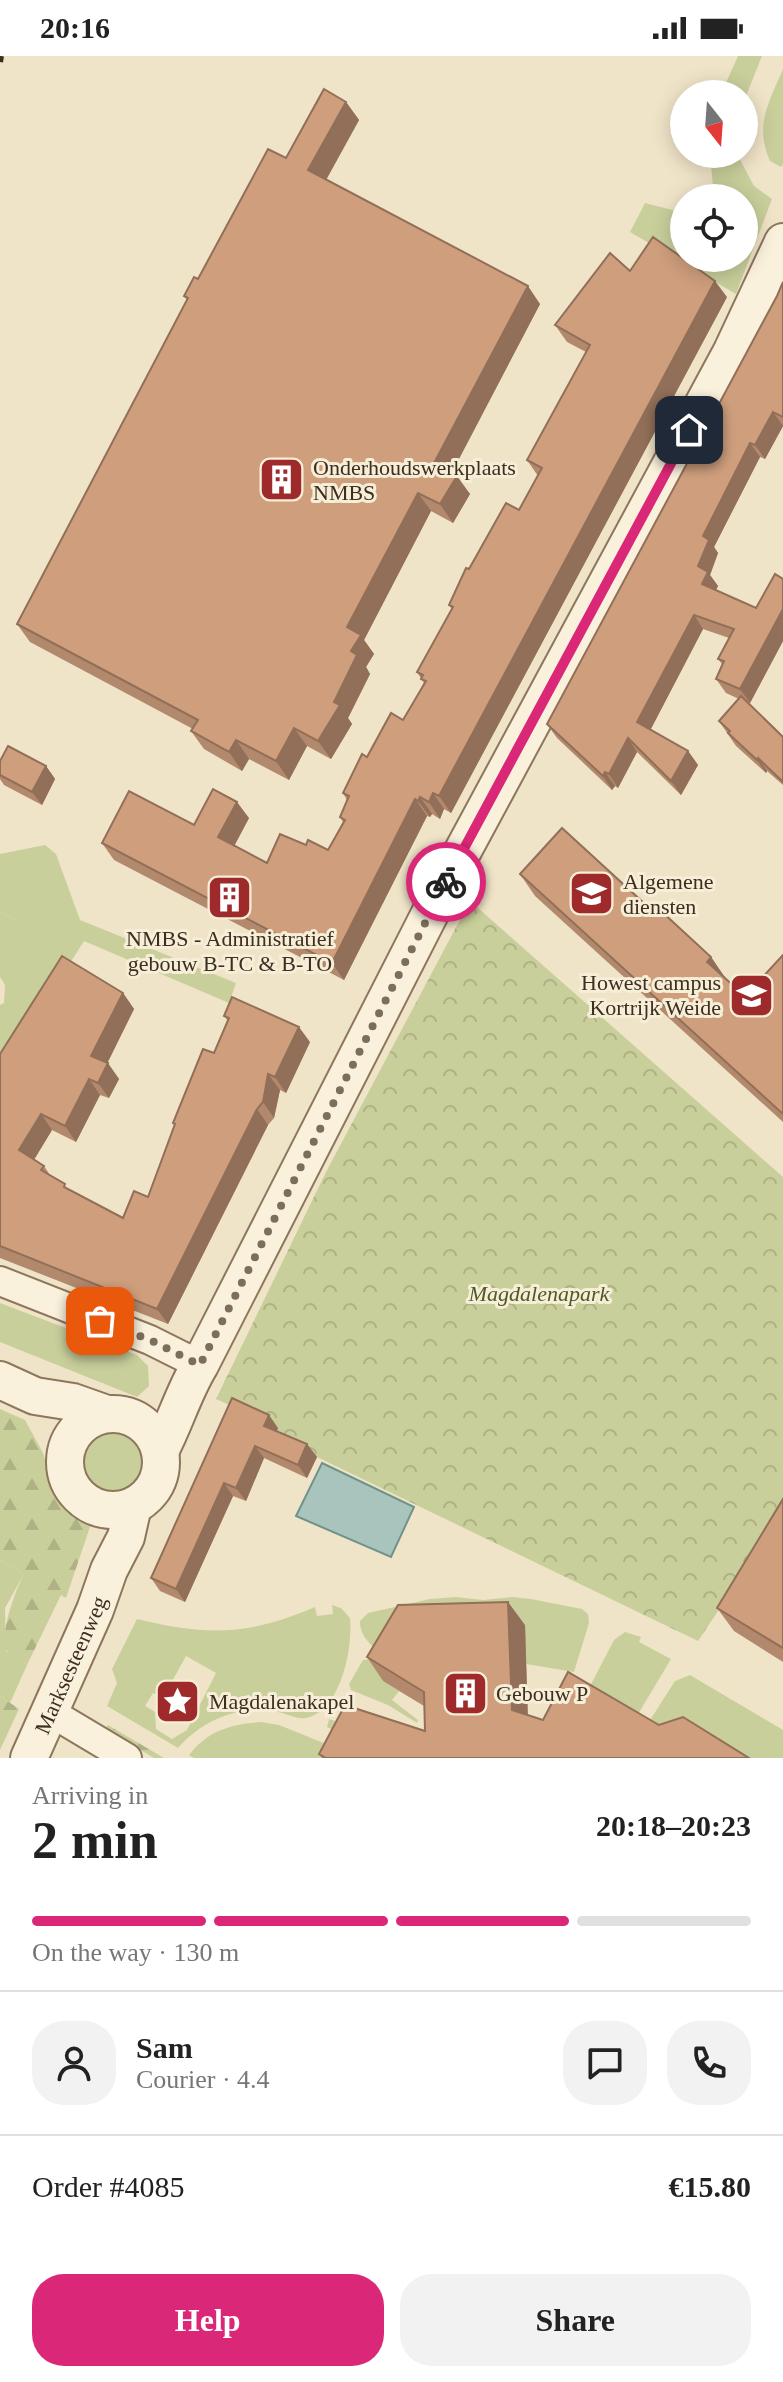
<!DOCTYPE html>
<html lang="en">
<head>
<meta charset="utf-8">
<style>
	:root { --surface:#fff; --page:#f2f2f2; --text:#222; --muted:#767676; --line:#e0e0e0; --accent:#db2777 }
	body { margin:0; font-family:Georgia,serif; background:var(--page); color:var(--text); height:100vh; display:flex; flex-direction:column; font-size:30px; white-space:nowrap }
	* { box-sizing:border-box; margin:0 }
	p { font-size:26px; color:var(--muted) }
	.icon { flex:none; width:44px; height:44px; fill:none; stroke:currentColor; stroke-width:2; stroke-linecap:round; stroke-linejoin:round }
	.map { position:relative; height:1702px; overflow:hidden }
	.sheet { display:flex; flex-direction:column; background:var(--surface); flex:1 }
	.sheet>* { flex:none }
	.needle { width:52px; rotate:163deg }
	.fabs { position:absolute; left:670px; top:24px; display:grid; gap:16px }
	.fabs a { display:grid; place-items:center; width:88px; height:88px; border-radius:50%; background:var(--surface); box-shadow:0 4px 20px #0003; font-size:40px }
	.pin { position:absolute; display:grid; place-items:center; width:68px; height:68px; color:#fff; margin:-34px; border-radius:16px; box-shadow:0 4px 12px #0006 }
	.courier { position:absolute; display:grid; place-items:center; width:80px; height:80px; margin:-40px; border:6px solid #db2777; border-radius:50%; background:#fff; color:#222; box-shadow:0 2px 10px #0007 }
	.summary em { font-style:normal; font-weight:800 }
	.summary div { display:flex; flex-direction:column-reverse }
	.summary { display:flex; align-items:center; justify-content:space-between; height:136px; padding:0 32px }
	h1 { font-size:52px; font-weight:800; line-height:60px }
	.bar { display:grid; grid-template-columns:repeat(4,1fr); gap:12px 8px; align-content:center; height:96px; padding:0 32px }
	.bar i { height:10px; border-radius:6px; background:var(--line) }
	.bar .current { background:var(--accent) }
	.bar p { grid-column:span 4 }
	.line { display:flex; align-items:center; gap:20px; padding:0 32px; border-top:2px solid var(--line) }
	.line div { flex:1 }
	.round { display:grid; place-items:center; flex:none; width:84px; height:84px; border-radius:32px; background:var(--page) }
	.button { display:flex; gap:16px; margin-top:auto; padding:16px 32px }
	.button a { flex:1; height:92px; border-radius:32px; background:var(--accent); color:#fff; font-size:32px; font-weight:800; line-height:92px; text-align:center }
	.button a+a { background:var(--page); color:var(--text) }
	.status { display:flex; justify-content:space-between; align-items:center; height:56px; padding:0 40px; background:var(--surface); direction:ltr }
	.status svg { height:22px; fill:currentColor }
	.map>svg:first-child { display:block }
	.grass { fill:#c9cf9b; fill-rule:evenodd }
	.forest { fill:url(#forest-firs) }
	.park { fill:url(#park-crowns) }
	.water { fill:#a9c4bc; stroke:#6f938a; stroke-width:2 }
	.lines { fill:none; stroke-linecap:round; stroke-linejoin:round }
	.minor-casing { stroke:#8d765c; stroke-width:32 }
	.tertiary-casing { stroke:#8d765c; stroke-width:40 }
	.minor { stroke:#faf1dc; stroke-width:28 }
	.tertiary { stroke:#faf1dc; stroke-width:36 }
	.rail { stroke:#3d2e20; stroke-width:6; stroke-dasharray:14 14; stroke-linecap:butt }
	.wall { fill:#b2896c }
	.shaded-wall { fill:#916f58 }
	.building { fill:#cf9f7d; stroke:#916f58; stroke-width:2 }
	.done { stroke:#7c6e5b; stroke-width:8; stroke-dasharray:0 14.4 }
	.route { stroke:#db2777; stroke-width:10 }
	.labels { text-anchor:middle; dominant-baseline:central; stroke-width:6; stroke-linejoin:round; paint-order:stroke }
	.poi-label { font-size:22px; fill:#3d2e20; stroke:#f7eed8; text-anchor:start }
	.park-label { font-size:22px; font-style:italic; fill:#4d5a26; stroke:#f7eed8 }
	.street-label { font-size:22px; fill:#3d2e20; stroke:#f7eed8 }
</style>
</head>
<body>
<div class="status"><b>20:16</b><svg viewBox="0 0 49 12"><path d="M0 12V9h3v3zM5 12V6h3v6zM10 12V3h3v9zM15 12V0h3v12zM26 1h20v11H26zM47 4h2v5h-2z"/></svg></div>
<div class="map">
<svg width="783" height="1702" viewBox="0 0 783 1702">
	<defs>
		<pattern id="forest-firs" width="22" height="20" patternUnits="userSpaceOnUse" patternTransform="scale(2)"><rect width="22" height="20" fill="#c9cf9b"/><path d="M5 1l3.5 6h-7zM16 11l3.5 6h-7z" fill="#aeb285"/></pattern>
		<pattern id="park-crowns" width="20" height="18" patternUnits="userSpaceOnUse" patternTransform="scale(2)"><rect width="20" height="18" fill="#c9cf9b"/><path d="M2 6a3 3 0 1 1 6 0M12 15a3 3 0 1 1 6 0" fill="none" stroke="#aeb285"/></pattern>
	</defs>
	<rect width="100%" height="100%" fill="#f0e4c8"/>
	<!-- grass -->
	<g class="grass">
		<polygon points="738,0 762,0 744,45 744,38 721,38"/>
		<path d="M783,13V108L781,111L770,105C754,70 769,46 783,13Z"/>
		<polygon points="710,98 737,98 754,130 772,143 736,238 630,176 645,147 684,157 684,202 744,202 744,142 714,142"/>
		<polygon points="45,789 56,798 80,864 236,927 229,947 84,885 0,1017 0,949 4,947 5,929 0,921 0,889 19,867 0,855 0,798"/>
		<polygon points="0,1247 137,1299 148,1310 149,1330 137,1341 0,1286"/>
		<circle cx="113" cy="1406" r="31"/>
		<polygon points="0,1504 24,1518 5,1552 6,1595 27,1609 10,1647 0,1640"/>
		<path d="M456,1541L483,1544L512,1541L531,1543L582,1553L588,1558L589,1567L574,1616L526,1608L529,1678L560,1688L614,1584L625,1576L641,1581L639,1586L671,1603L625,1680L636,1686L675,1625L690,1619L783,1674V1702C772,1702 757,1702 746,1702C728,1698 716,1680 696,1680C673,1679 627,1686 605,1692C582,1699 565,1702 539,1702C519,1699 502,1665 486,1653C459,1632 358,1605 360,1565L368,1557L430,1543Z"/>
		<path d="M332,1549L341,1552L350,1562C353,1590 342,1654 306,1662C297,1664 286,1657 277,1656C238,1649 204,1663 178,1692L107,1650L117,1627L112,1613L137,1563C208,1580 247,1580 315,1551L317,1560L333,1558ZM186,1600L216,1617L187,1674L172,1683L156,1673L155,1656L145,1650L153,1637L163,1642Z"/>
		<polygon points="370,1603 423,1633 457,1647 482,1661 519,1702 425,1702 388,1689 345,1680 327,1671 329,1663 388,1681 391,1673 413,1680 410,1688 441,1697 440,1659 399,1635 392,1644 418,1664 417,1667 388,1649 351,1634 349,1628 363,1604"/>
		<path d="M261,1666L279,1669L341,1694L383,1702H194L189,1699C208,1674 232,1668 261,1666Z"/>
	</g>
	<!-- forest -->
	<g class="forest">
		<polygon points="0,855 19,867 19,877 0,889"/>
		<path d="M0,1353L25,1364L43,1397L58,1442L92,1465L66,1542L61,1539L27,1609C20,1604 11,1600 6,1594C0,1576 15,1535 24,1518L0,1504Z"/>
		<polygon points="0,1640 19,1653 0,1694"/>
		<polygon points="108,1669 164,1702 154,1702 105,1673"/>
	</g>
	<!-- park -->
	<polygon class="park" points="470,845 783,1121 783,1458 698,1585 317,1401 273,1383 278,1371 216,1343 326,1116"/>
	<!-- water -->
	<polygon class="water" points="322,1407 414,1451 391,1501 296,1460"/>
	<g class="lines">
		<defs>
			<g id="minor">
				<polyline points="0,1225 150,1284 200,1309"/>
				<polyline points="50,1656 127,1702"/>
			</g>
			<g id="tertiary">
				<polyline points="0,1324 35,1340 73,1346 107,1358"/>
				<circle cx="113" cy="1406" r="48"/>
				<path d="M160,1395C175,1367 183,1337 200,1309L445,828L732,295L783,186"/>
				<path id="s1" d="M29,1702L95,1554L109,1514L126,1481L133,1450"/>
			</g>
		</defs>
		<!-- minor casing -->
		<use href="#minor" class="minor-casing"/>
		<!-- tertiary casing -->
		<use href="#tertiary" class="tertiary-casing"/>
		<!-- minor -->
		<use href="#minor" class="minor"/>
		<!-- tertiary -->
		<use href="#tertiary" class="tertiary"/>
		<!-- rail -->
		<polyline class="rail" points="0,6 1,0"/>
	</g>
	<!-- wall -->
	<g class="wall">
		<polygon points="346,46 359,64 326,124 540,248 451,417 470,438 453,467 431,455 364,584 374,598 366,611 370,618 348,662 352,668 331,703 307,690 289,724 249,703 242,715 204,693 191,675 193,673 30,586 17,568 187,244 184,240 286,102"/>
		<polygon points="783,226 783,370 765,403 760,401 714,491 718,497 710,519 718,530 716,534 756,552 783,523 783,585 750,647 747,646 783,681 783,729 767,715 766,717 736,690 719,665 739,643 726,637 716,623 722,608 718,603 729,582 703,573 651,673 688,695 698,709 681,739 637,696 618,732 615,730 612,734 557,682 547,668 777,240"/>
		<polygon points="727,241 451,757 444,753 440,763 432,758 430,761 427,760 344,924 114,804 102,787 194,769 249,762 234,790 267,807 306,789 328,794 343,766 340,761 347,744 343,737 367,701 403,664 424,627 417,616 452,553 449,549 469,513 519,454 538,420 527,404 586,296 567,286 555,269"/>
		<polygon points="46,710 55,723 42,749 4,729 0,723 0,719"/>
		<polygon points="520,818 657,859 711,901 726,923 736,932 747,938 783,899 783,1066 535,840"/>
		<polygon points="123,937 134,953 107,1007 119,1023 109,1042 100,1039 76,1086 52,1074 34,1104 44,1110 50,1119 69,1134 123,1162 148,1141 174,1069 173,1067 214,997 228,965 224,960 310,986 286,1037 280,1034 274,1062 268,1069 168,1268 0,1202 0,998"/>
		<polygon points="232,1342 278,1372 277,1375 307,1388 317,1401 307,1422 264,1402 246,1445 233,1440 185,1546 160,1535 151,1522"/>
		<polygon points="783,1443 783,1606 734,1575 717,1552"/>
		<polygon points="525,1569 528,1659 543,1664 659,1669 749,1702 322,1702 319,1698 425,1675 424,1650 383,1625 367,1601"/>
	</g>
	<!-- shaded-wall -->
	<g class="shaded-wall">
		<polygon points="346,46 359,64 321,133 308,114"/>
		<polygon points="715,225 727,241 451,757 439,740"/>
		<polygon points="528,230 540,248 447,426 434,407"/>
		<polygon points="773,356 783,370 765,403 755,389"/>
		<polygon points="750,387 760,401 714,491 718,497 710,519 718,530 712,541 702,528 698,510 703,480"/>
		<polygon points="457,420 470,438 453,467 440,448"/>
		<polygon points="418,437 431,455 364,584 374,598 366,611 370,618 348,662 352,668 331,703 318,685 334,646 351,595 347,571"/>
		<polygon points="783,553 783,585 750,647 740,633"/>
		<polygon points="694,559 703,573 647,680 637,666"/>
		<polygon points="294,672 307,690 289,724 276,705"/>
		<polygon points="628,682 637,696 618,732 609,718"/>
		<polygon points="236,684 249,703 242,715 229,696"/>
		<polygon points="688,695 698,709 681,739 671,725"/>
		<polygon points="758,702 767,715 766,717 757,704"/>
		<polygon points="46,710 55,723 42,749 32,736"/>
		<polygon points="605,716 615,730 612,734 603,720"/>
		<polygon points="433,737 444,753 440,763 429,746"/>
		<polygon points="420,741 432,758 430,761 418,745"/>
		<polygon points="415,743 427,760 344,924 332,907"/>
		<polygon points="237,746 249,762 230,798 218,781"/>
		<polygon points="711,901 726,923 722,928 707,906"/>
		<polygon points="123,937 134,953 103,1016 91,1000"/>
		<polygon points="299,971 310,986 286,1037 275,1021"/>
		<polygon points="108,1007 119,1023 109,1042 98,1027"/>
		<polygon points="268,1018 280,1034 274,1062 263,1046"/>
		<polygon points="89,1023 100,1039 76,1086 65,1070"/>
		<polygon points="257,1053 268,1069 168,1268 157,1253"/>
		<polygon points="41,1058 52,1074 30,1110 19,1094"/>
		<polygon points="269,1359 278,1372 273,1383 264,1370"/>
		<polygon points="307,1388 317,1401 307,1422 298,1409"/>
		<polygon points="255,1390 264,1402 246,1445 236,1432"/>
		<polygon points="224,1427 233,1440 185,1546 176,1533"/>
		<polygon points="508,1546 525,1569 528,1678 512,1654"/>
	</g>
	<!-- building -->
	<g class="building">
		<polygon points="324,33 346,46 308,114 528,230 434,407 457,420 440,448 418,437 347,571 361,579 351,595 357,599 334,646 340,649 318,685 294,672 276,705 236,684 229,696 191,675 198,664 17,568 188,242 184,240 194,221 198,223 268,93 286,102"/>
		<polygon points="653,181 715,225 439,740 433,737 429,746 420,741 418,745 415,743 332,907 102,787 129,735 194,769 213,733 237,746 218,781 267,807 280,778 306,789 308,784 328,794 345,764 340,761 349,740 343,737 362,698 367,701 391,657 403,664 426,625 421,623 423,619 417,616 453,551 449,549 466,512 469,513 506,447 519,454 542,412 527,404 590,289 555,269 610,197 630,215"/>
		<polygon points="783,226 783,361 773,356 755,389 750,387 703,480 709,484 698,510 708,516 702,528 756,552 775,518 783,523 783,553 740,633 716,623 724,605 718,603 734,573 694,559 637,666 688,695 671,725 628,682 609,718 605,716 603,720 547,668 777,240"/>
		<polygon points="741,640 783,681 783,726 758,702 757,704 728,677 730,675 719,665"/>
		<polygon points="8,690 46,710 32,736 0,719 0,705"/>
		<polygon points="562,772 657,859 661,855 711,901 707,906 736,932 738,930 747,938 783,899 783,1058 520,818"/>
		<polygon points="62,900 123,937 91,1000 108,1007 98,1027 89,1023 65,1070 41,1058 19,1094 44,1110 41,1114 65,1128 64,1131 123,1162 134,1135 148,1141 175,1068 173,1067 203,993 214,997 229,962 224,960 232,941 299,971 275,1021 268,1018 263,1046 257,1053 157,1253 0,1190 0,998"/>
		<polygon points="232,1342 269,1359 264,1370 307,1388 298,1409 255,1390 236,1432 224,1427 176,1533 151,1522"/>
		<polygon points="783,1443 783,1592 717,1552"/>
		<polygon points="508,1546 512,1654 543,1664 568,1616 659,1669 683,1661 749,1702 326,1702 319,1698 345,1649 425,1675 424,1636 367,1601 398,1549"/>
	</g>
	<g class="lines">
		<!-- done -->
		<polyline class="done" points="100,1265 150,1284 200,1309 446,826"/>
		<!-- route -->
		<polyline class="route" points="446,826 689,374"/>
	</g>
	<!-- icons -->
	<defs>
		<symbol id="building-square" viewBox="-11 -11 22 22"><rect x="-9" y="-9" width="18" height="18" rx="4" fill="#9e2a2b" stroke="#f7eed8"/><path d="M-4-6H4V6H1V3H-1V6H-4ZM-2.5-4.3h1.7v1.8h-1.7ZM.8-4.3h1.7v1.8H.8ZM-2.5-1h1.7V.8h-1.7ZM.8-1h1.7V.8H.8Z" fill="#fff"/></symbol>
		<symbol id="university-square" viewBox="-11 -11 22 22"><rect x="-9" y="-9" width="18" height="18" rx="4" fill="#9e2a2b" stroke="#f7eed8"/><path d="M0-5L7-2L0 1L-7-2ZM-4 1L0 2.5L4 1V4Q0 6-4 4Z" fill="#fff"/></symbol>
		<symbol id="sight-square" viewBox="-11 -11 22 22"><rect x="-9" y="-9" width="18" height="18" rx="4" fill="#9e2a2b" stroke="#f7eed8"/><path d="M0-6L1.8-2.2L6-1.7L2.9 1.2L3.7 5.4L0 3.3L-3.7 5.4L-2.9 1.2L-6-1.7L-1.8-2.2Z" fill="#fff"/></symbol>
	</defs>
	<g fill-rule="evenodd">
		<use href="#building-square" x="256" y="398" width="51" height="51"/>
		<use href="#university-square" x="566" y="812" width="51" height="51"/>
		<use href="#building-square" x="204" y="816" width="51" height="51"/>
		<use href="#university-square" x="726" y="914" width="51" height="51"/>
		<use href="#building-square" x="440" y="1612" width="51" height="51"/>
		<use href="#sight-square" x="152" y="1620" width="51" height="51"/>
	</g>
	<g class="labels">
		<!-- poi labels -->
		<g class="poi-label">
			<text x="313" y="411">Onderhoudswerkplaats<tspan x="313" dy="25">NMBS</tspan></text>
			<text x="623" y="825">Algemene<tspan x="623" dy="25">diensten</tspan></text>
			<text x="230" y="882" text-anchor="middle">NMBS - Administratief<tspan x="230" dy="25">gebouw B-TC &amp; B-TO</tspan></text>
			<text x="721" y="926" text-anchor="end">Howest campus<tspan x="721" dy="25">Kortrijk Weide</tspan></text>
			<text x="496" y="1637">Gebouw P</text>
			<text x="209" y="1645">Magdalenakapel</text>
		</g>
		<!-- park labels -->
		<g class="park-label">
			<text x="539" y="1237">Magdalenapark</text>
		</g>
		<!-- street labels -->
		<g class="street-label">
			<text stroke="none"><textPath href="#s1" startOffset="102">Marksesteenweg</textPath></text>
		</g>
	</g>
</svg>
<div class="fabs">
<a><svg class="needle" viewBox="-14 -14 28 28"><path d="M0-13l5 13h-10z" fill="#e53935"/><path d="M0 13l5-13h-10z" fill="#767676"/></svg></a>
<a><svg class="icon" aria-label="locate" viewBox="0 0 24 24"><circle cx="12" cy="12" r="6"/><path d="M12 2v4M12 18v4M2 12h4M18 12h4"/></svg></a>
</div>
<div class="pin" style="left:100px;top:1265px;background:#ea580c"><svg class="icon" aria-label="bag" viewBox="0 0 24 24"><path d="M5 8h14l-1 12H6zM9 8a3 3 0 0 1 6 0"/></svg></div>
<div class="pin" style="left:689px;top:374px;background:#1f2937"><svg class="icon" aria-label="home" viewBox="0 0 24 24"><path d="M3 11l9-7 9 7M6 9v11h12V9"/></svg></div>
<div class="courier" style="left:446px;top:826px"><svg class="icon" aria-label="bike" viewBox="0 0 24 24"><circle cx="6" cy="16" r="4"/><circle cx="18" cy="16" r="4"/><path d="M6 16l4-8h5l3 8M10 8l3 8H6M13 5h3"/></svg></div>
</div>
<section class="sheet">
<div class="summary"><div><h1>2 min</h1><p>Arriving in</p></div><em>20:18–20:23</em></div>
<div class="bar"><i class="current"></i><i class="current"></i><i class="current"></i><i></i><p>On the way · 130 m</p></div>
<div class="line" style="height:144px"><a class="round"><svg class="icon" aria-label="person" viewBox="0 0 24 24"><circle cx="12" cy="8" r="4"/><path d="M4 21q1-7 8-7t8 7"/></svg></a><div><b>Sam</b><p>Courier · 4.4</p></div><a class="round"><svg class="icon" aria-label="chat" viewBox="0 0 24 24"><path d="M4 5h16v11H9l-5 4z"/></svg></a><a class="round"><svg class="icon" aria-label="phone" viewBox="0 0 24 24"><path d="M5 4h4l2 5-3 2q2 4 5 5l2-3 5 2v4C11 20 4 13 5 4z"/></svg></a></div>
<div class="line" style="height:104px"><div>Order #4085</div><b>€15.80</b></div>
<div class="button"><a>Help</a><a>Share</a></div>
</section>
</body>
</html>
